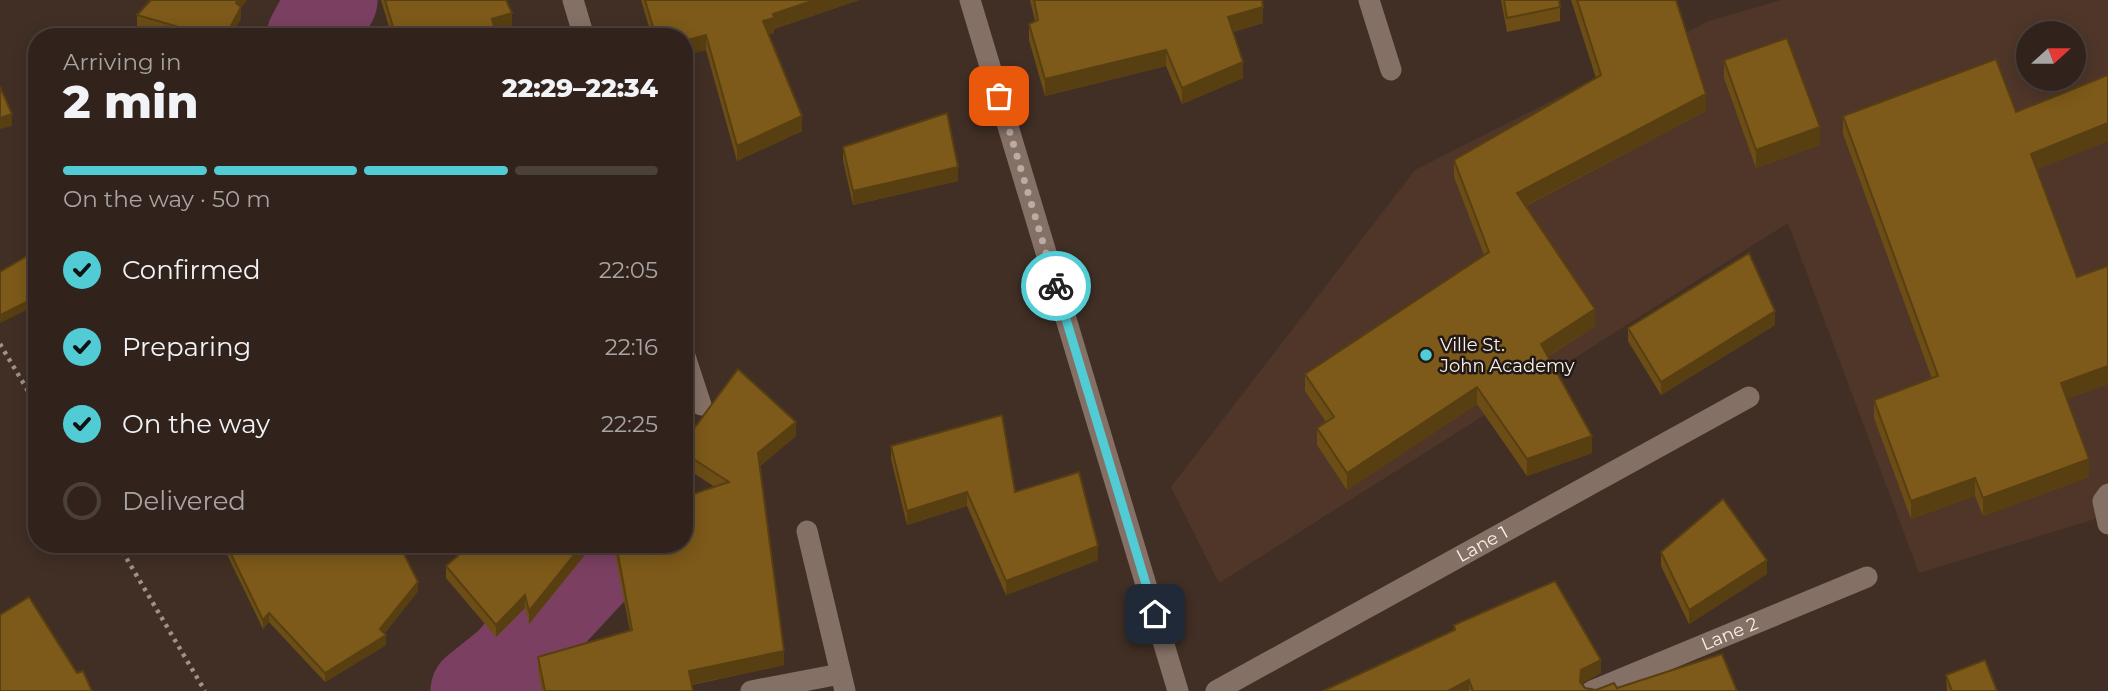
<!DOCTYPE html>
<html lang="en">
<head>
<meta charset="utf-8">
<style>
	:root { --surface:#31231c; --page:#392b25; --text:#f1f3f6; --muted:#a8a4a3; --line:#4c403b; --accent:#51ccd5 }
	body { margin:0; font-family:Montserrat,sans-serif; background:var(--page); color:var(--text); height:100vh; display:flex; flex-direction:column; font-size:26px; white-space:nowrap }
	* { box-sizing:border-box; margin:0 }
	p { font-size:23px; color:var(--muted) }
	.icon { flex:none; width:38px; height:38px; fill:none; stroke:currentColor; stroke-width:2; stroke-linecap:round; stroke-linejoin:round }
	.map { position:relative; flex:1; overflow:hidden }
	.sheet { position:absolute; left:28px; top:28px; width:665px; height:525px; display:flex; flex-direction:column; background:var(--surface); border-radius:28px; box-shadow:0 4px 18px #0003,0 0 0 2px var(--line) }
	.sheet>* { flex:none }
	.needle { width:46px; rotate:69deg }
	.controls { position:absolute; left:2016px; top:21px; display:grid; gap:14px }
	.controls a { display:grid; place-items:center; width:70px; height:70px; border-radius:50%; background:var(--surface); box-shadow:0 4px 18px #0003,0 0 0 2px var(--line); font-size:35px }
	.pin { position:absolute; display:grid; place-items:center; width:60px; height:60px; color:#fff; margin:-30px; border-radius:14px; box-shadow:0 4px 10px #0006 }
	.courier { position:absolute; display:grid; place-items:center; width:70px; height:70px; margin:-35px; border:5px solid #51ccd5; border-radius:50%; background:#fff; color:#222; box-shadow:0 2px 9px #0007 }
	.headline em { font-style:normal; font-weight:800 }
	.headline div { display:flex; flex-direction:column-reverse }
	.headline { display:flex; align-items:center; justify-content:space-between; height:119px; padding:0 35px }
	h1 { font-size:46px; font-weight:800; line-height:52px }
	.bar { display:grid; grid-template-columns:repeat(4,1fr); gap:10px 7px; align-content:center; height:84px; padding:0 35px }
	.bar i { height:9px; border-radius:5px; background:var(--line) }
	.bar .on { background:var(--accent) }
	.bar p { grid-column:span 4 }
	ol { padding:0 35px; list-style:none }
	li { display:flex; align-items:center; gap:21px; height:77px }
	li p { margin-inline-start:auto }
	li .icon { padding:7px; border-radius:50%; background:var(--accent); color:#111; stroke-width:4 }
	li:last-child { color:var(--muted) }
	li i { width:38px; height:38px; border:4px solid var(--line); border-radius:50% }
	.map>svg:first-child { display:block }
	.built { fill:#4f3629; fill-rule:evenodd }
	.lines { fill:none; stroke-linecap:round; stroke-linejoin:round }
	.river { stroke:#7b4061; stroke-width:91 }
	.path { stroke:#a09189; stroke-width:4.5; stroke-dasharray:3.5 5; stroke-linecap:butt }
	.minor { stroke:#857065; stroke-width:21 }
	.wall { fill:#6c4d16 }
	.shaded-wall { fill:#583f12 }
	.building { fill:#7d5a19; stroke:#583f12; stroke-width:2 }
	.done { stroke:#baaca4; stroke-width:7; stroke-dasharray:0 12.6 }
	.route { stroke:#51ccd5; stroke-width:9 }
	.poi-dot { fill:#51ccd5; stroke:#211915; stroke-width:2.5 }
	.labels { text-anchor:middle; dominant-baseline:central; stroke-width:5; stroke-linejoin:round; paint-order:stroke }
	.poi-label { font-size:18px; fill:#fbefe9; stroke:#211915; text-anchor:start }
	.street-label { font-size:18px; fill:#fbefe9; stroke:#211915 }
</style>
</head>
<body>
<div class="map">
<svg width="2108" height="691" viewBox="0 0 2108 691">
	<rect width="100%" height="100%" fill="#412f25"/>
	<!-- built -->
	<path class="built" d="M1782,0H2108V515L1919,573L1788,223L1219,583L1171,487L1415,170L1709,21ZM2028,33H2074V79H2028Z"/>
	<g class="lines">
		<!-- river -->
		<g class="river">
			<polyline points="312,37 332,0"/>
			<polyline points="476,691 511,663 555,609 593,568 590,544"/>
		</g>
		<!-- path -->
		<g class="path">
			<polyline points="0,344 37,406"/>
			<polyline points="118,544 205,691"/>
		</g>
		<!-- minor -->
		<g class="minor">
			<polyline points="573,0 584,37"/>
			<polyline points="970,0 1178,691"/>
			<polyline points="1369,0 1391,70"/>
			<polyline points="684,353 701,405"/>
			<polyline points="2108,494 2103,501 2108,524"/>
			<polyline points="807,531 845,691"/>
			<polyline points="751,691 840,674"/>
			<path id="s1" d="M1216,691L1749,397"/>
			<path id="s2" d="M1592,691L1867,577"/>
		</g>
	</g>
	<!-- wall -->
	<g class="wall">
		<polygon points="151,0 247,0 241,7 241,18 231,37 171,37 137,27 137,15"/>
		<polygon points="381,0 506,0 512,27 496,32 497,37 392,37"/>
		<polygon points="641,0 859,0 774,29 774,33 769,34 802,131 737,161 706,50 684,37 652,37"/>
		<polygon points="1030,0 1262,0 1263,23 1233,32 1243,78 1182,104 1166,66 1045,96 1029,40 1029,24 1035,21"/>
		<polygon points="1501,0 1559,0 1560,7 1560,21 1507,32"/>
		<polygon points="1571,0 1676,0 1706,111 1526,206 1595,326 1548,357 1592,453 1527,476 1477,404 1347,490 1317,445 1317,428 1326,422 1305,391 1305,374 1484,255 1454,177 1454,160 1596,78"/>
		<polygon points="1724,60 1820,145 1756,168 1724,78"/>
		<polygon points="2108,75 2108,141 2037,169 2077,277 2108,266 2108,384 2066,399 2089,477 1983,516 1975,496 1911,519 1874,418 1874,400 1932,379 1843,134 1843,116 2016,112"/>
		<polygon points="843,147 958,181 853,205 843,160"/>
		<polygon points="1775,325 1661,395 1628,341 1628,328"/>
		<polygon points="796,436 760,466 784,665 692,685 693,691 542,691 538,671 538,657 630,631 613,544 684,544 715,487 684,467 684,442"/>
		<polygon points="891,446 1015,492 1098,560 1006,595 967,506 907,525 891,459"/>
		<polygon points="222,544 399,544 418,591 384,634 386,645 325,682 269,622 263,629"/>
		<polygon points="1661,552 1767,574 1689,624 1661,566"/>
		<polygon points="584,556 529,624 525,608 496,637 446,578 446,566"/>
		<polygon points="1454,625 1601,673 1581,684 1585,688 1596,690 1617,688 1737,691 1323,691 1454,631"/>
		<polygon points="1946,675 1997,691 1947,691"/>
	</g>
	<!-- shaded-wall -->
	<g class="shaded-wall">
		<polygon points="238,0 247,0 241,7 241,18 231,37 225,37 236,3"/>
		<polygon points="815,0 859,0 774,29 774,33 763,36 763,21 773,14"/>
		<polygon points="1263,7 1263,23 1228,33 1228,17"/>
		<polygon points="512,13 512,27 492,33 492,19"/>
		<polygon points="706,35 706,50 684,56 684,41"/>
		<polygon points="1166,50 1166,66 1045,96 1045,79"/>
		<polygon points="1243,62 1243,78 1182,104 1182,88"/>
		<polygon points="1706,94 1706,111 1517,210 1517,193"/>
		<polygon points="12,114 12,126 0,129 0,118"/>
		<polygon points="802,116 802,131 737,161 737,146"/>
		<polygon points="2108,123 2108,141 2031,172 2031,154"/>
		<polygon points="1820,127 1820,145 1756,168 1756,150"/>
		<polygon points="958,167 958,181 853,205 853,191"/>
		<polygon points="37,297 37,305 0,323 0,315"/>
		<polygon points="1595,309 1595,326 1541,361 1541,344"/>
		<polygon points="1775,311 1775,325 1661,395 1661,382"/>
		<polygon points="2108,366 2108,384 2061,401 2061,383"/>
		<polygon points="1477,387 1477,404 1347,490 1347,473"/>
		<polygon points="796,422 796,436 758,467 758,453"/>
		<polygon points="1592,436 1592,453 1527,476 1527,459"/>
		<polygon points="2089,459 2089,477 1983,516 1983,498"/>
		<polygon points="1975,478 1975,496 1911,519 1911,501"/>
		<polygon points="967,492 967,506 907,525 907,511"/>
		<polygon points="584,544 584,556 529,624 529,611"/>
		<polygon points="1098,546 1098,560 1006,595 1006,581"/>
		<polygon points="1767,560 1767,574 1689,624 1689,610"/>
		<polygon points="418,582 418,591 380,639 380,629"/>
		<polygon points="525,595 525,608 496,637 496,625"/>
		<polygon points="269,613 269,622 263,629 263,620"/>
		<polygon points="386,635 386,645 325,682 325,673"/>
		<polygon points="784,651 784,665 689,685 689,671"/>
		<polygon points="1601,660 1601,673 1581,684 1580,682 1581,670"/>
		<polygon points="1469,680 1469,691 1448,691"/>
	</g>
	<!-- building -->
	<g class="building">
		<polygon points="151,0 238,0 236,3 241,7 225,37 173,37 179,27 137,15"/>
		<polygon points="385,0 506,0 512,13 492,19 497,37 396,37"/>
		<polygon points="645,0 815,0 773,14 774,18 763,21 802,116 737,146 706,35 684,41 684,37 656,37"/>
		<polygon points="1034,0 1262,0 1263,7 1228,17 1243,62 1182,88 1166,50 1045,79 1029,24 1038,20"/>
		<polygon points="1504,0 1559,0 1560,7 1507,18"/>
		<polygon points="1577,0 1676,0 1706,94 1517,193 1595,309 1541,344 1592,436 1527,459 1477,387 1347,473 1317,428 1334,417 1305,374 1489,252 1454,160 1601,75"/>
		<polygon points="1787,38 1820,127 1756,150 1724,60"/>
		<polygon points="1996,59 2016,112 2108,75 2108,123 2031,154 2077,277 2108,266 2108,366 2061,383 2089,459 1983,498 1975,478 1911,501 1874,400 1938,376 1843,116"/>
		<polygon points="0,87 12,114 0,118"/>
		<polygon points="947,113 958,167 853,191 843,147"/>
		<polygon points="37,250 36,272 37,269 37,297 0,315 0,272"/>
		<polygon points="1749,253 1775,311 1661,382 1628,328"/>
		<polygon points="738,369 796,422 758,453 784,651 689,671 693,691 545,691 538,657 632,630 616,544 684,544 684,497 729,482 684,453 684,442"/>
		<polygon points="1002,415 1015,492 1079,472 1098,546 1006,581 967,492 907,511 891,446"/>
		<polygon points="1723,499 1767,560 1689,610 1661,552"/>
		<polygon points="226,544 399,544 418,582 380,629 386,635 325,673 269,613 263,620"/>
		<polygon points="471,544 583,544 529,611 525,595 496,625 446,566"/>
		<polygon points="1555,581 1601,660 1581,670 1580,682 1585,688 1596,690 1614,683 1617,688 1722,654 1737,691 1473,691 1469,680 1448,691 1323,691 1455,630 1454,625"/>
		<polygon points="29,597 77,673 83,671 92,691 0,691 0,615"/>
		<polygon points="1985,660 1997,691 1952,691 1946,675"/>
	</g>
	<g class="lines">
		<!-- done -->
		<polyline class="done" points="999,96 1056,286"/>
		<!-- route -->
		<polyline class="route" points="1056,286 1155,614"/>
	</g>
	<!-- markers -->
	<circle class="poi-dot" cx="1426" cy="355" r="7"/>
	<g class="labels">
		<!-- poi labels -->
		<g class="poi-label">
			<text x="1440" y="345">Ville St.<tspan x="1440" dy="21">John Academy</tspan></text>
		</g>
		<!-- street labels -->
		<g class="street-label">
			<text stroke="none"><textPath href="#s1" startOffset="304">Lane 1</textPath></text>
			<text stroke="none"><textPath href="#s2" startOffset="149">Lane 2</textPath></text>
		</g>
	</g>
</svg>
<div class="controls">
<a><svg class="needle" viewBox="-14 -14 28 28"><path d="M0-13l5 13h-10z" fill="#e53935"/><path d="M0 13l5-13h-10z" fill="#a8a4a3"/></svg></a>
</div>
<div class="pin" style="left:999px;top:96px;background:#ea580c"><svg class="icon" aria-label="bag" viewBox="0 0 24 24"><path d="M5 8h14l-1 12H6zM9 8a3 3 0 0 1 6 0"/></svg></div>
<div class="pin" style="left:1155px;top:614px;background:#1f2937"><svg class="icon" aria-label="home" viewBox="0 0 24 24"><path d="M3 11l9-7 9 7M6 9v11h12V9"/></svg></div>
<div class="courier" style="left:1056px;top:286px"><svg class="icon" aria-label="bike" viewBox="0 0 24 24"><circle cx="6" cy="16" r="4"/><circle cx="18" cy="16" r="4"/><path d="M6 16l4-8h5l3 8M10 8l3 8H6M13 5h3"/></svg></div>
<section class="sheet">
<div class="headline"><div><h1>2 min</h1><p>Arriving in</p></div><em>22:29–22:34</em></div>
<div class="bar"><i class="on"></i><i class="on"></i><i class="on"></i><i></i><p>On the way · 50 m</p></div>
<ol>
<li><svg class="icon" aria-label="check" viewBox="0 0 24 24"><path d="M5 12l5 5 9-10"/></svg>Confirmed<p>22:05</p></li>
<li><svg class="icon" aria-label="check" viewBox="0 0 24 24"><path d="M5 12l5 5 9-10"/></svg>Preparing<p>22:16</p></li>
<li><svg class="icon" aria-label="check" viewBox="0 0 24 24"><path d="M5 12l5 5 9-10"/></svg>On the way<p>22:25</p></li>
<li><i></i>Delivered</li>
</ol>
</section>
</div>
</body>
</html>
